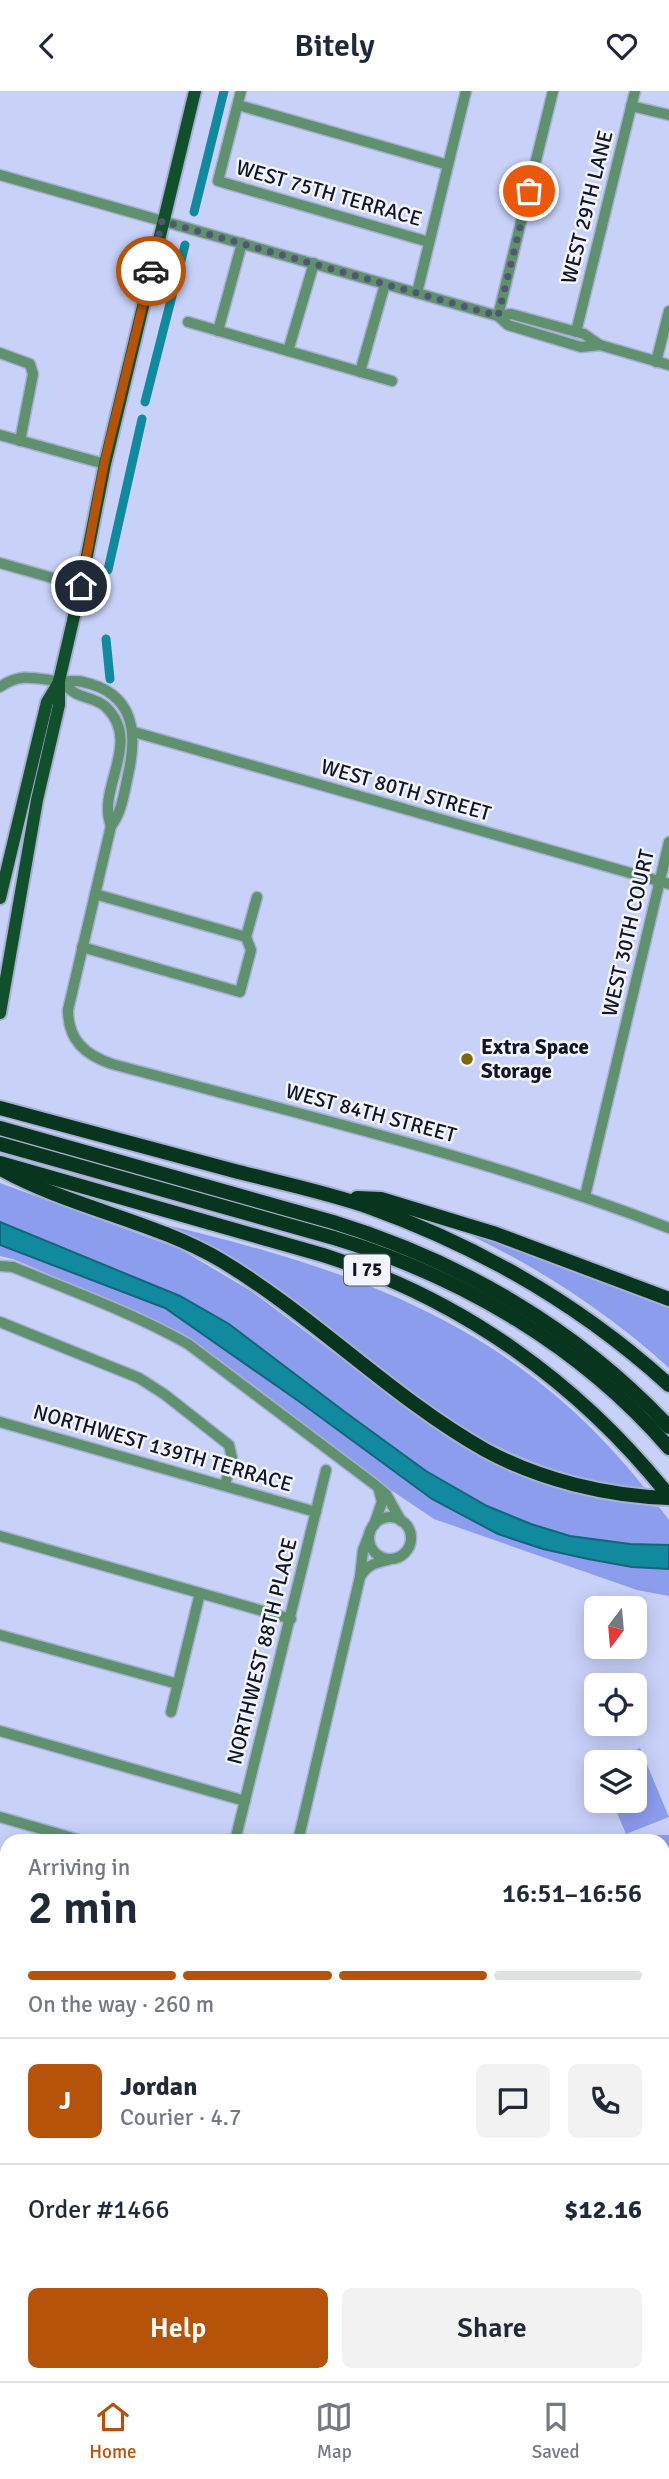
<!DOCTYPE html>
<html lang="en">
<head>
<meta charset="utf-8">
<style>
	:root { --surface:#fff; --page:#f2f2f3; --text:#1f2937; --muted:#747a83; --line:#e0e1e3; --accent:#b45309 }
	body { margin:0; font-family:Signika,sans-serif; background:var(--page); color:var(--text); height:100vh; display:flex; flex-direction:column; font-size:26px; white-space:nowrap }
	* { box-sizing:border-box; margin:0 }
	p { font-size:23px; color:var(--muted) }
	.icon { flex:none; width:38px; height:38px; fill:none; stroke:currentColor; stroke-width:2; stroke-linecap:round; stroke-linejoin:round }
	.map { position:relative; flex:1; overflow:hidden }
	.drawer { position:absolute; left:0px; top:1743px; width:670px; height:548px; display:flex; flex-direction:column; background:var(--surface); border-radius:21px 21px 0 0; box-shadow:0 4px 18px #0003 }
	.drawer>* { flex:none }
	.needle { width:46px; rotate:196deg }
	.tools { position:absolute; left:584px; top:1505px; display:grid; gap:14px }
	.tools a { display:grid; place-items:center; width:63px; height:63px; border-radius:10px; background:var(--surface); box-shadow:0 4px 18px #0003; font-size:35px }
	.pin { position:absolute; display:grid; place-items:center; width:60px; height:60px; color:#fff; margin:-30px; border:4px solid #fff; border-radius:50%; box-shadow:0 2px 7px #0007 }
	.courier { position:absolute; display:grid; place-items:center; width:70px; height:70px; margin:-35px; border:5px solid #b45309; border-radius:50%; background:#fff; color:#222; box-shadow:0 2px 9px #0007 }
	.overview em { font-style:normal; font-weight:600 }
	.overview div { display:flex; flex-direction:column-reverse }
	.overview { display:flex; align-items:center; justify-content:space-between; height:119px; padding:0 28px }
	h1 { font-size:46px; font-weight:600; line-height:52px }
	.bar { display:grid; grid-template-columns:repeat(4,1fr); gap:10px 7px; align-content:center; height:84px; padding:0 28px }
	.bar i { height:9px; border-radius:5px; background:var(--line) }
	.bar .active { background:var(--accent) }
	.bar p { grid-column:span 4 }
	.line { display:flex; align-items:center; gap:18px; padding:0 28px; border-top:2px solid var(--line) }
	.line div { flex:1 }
	.round { display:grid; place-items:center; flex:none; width:74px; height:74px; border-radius:10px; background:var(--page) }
	.action { display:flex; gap:14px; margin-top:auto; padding:14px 28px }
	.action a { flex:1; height:80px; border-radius:10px; background:var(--accent); color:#fff; font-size:28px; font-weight:600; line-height:80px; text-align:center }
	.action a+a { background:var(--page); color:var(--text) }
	header { display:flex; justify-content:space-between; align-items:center; height:91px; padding:0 28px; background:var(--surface); font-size:32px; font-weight:600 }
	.menu { display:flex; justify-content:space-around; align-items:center; height:98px; border-top:2px solid var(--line); background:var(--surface); font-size:19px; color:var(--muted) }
	.menu a { display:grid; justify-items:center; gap:4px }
	.menu .active { color:var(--accent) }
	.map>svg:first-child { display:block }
	.green { fill:#8d9dee }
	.water { fill:#11899e; stroke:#11667a; stroke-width:2 }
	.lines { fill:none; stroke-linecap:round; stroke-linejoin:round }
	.canal { stroke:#11899e; stroke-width:9 }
	.minor-casing { stroke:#a7b0d3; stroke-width:13 }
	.major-casing { stroke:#a7b0d3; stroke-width:16 }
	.highway-casing { stroke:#a7b0d3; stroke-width:18 }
	.minor { stroke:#5f916f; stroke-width:10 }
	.major { stroke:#124f2d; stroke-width:12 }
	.highway { stroke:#08351d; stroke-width:14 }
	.done { stroke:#525770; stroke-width:7; stroke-dasharray:0 12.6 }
	.route { stroke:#b45309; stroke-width:9 }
	.poi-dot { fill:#7f6800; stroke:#f2f4fe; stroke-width:2.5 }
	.labels { text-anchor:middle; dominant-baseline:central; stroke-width:5; stroke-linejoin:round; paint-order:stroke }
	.shield { fill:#f2f4fe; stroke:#555867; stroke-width:2 }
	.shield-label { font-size:19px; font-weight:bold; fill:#121526 }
	.street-label { font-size:21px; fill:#121526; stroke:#f2f4fe }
	.poi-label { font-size:21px; font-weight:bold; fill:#121526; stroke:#f2f4fe; text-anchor:start }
</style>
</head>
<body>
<header><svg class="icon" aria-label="back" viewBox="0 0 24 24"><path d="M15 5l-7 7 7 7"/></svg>Bitely<svg class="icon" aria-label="heart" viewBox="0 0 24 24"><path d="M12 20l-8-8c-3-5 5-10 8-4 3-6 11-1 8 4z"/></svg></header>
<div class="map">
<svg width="669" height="2290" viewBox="0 0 669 2290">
	<rect width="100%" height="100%" fill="#c8d2f9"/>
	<!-- green -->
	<g class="green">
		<path d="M0,1092L180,1158L251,1200L447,1346C515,1387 580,1408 659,1416L669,1429V1454L630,1453L570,1445L531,1433L487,1415L456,1399L426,1380L345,1321L229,1233L180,1205L0,1131Z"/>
		<path d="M166,1134C360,1180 518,1236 646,1399C569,1389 507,1365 441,1325L165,1137Z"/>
		<path d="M473,1141L669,1215V1277C611,1224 543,1179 472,1145Z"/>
		<polygon points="0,1154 165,1217 297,1309 432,1408 498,1443 543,1458 588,1468 632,1476 669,1478 669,1505 637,1499 434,1428 382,1393 257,1297 194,1251 171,1237 125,1216 13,1168 0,1165"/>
		<polygon points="640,1657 669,1726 626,1743 612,1710 635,1710 635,1671 605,1671"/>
		<polygon points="656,1744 669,1744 669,1853 663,1850 663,1750 641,1750"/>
		<polygon points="669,2100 669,2290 639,2290 639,2284 663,2284 663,2114"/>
	</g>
	<!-- water -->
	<polygon class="water" points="0,1131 180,1205 229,1233 345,1321 426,1380 487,1415 531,1433 570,1445 630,1453 669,1454 669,1478 632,1476 588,1468 543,1458 498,1443 432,1408 297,1309 165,1217 0,1154"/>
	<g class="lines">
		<!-- canal -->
		<g class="canal">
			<polyline points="194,121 224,0"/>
			<polyline points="145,311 185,154"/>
			<polyline points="108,479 142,328"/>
			<polyline points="106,548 110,588"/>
		</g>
		<defs>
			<g id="minor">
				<polyline points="241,0 218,90 429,151"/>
				<polyline points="238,14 448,74"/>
				<polyline points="631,15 669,24"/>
				<polyline points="0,84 498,225 511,223 584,243 600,254 669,274"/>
				<polyline points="417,202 466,0"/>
				<polyline points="498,225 553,0"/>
				<polyline points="498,225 508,234 581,256 600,254"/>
				<polyline points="188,231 392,290"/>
				<polyline points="218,240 242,152"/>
				<polyline points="576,241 635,0"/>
				<polyline points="288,260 314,172"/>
				<polyline points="0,262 30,273 33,283 20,350"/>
				<polyline points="656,271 669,220"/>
				<polyline points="360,281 385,193"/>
				<polyline points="0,344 105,373"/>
				<polyline points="0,472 81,495"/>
				<path d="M59,591C65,594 71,600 77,603C88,608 97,608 106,616C143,652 96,697 111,735"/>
				<path d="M0,596C20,582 34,587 56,590C65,591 75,589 83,591C134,602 138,641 128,684C124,702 122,721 111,735L68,919C68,949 85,964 112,973C299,1023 488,1067 669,1137"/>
				<polyline points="134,641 669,793"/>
				<polyline points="246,846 257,806"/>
				<polyline points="82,856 240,901 251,859 246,846 95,803"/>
				<polyline points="585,1105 669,751"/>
				<path d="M0,1175L13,1176C72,1200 133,1222 188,1253L374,1393L386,1403L401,1430"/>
				<polyline points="0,1231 139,1287 164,1303 229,1354 232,1367 225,1394"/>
				<polyline points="0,1331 316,1421"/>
				<circle cx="390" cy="1447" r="21"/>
				<polyline points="374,1434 382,1411 379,1399"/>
				<polyline points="0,1445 291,1528"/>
				<path d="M360,1486C367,1474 375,1472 388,1469"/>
				<polyline points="0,1544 178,1593"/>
				<polyline points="171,1621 200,1502"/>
				<polyline points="0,1640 245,1710"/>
				<polyline points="0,1726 83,1750"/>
				<polyline points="235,1750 326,1379"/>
				<polyline points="298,1750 360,1486 363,1459 370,1441"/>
				<polyline points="0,1780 7,1781"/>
				<polyline points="0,1838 7,1839"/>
				<polyline points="0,1928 7,1900"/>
				<polyline points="0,2086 7,2088"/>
				<polyline points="0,2150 7,2152"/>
				<polyline points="0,2238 7,2240"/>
				<polyline points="227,2284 250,2290"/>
				<polyline points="564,2284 575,2287 575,2284"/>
				<polyline points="171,2290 172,2284"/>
			</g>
			<g id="major">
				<polyline points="0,807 47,611 59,591"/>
				<polyline points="0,922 37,709 59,614 59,590 81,495 105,373 195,0"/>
			</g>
			<g id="highway">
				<path d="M0,1017C77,1038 154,1059 231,1079C277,1091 325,1101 369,1116C480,1156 582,1215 669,1294"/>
				<path d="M0,1037L333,1131C460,1170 578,1238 669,1336"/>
				<path d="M0,1053L334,1147C461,1185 582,1256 669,1357"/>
				<path d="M0,1072L323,1164C462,1208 579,1292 669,1405"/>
				<path d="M1,1078C71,1117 152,1129 222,1170C315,1226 391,1306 485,1359C540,1389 607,1405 669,1407"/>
				<polyline points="357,1107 381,1108 496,1143 669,1208"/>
				<polyline points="663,2091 669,2078"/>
				<polyline points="632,2284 633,2290"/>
			</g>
		</defs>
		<!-- minor casing -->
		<use href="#minor" class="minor-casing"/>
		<!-- major casing -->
		<use href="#major" class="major-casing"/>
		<!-- highway casing -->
		<use href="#highway" class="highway-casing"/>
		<!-- minor -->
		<use href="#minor" class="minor"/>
		<!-- major -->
		<use href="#major" class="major"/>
		<!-- highway -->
		<use href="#highway" class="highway"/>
	</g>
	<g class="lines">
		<!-- done -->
		<polyline class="done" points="151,180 162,130 498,225 529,100"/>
		<!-- route -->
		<polyline class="route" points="81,495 104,373 151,180"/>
	</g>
	<!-- markers -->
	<circle class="poi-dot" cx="467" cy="968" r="7"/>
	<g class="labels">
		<!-- shield labels -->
		<rect class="shield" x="344" y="1163.5" width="46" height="31" rx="5"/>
		<g class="shield-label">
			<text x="367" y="1179">I 75</text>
		</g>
		<!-- street labels -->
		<g class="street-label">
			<text transform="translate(329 102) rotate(16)">WEST 75TH TERRACE</text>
			<text transform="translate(587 116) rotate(-76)">WEST 29TH LANE</text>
			<text transform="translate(406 699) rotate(16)">WEST 80TH STREET</text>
			<text transform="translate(628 842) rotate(-77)">WEST 30TH COURT</text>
			<text transform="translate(371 1022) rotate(15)">WEST 84TH STREET</text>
			<text transform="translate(163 1357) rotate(16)">NORTHWEST 139TH TERRACE</text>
			<text transform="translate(262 1560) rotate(-76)">NORTHWEST 88TH PLACE</text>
		</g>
		<!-- poi labels -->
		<g class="poi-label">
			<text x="481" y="956">Extra Space<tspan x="481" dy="24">Storage</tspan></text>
		</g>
	</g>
</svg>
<div class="tools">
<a><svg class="needle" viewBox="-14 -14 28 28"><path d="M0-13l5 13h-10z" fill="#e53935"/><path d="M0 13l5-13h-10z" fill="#747a83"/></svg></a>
<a><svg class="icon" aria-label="locate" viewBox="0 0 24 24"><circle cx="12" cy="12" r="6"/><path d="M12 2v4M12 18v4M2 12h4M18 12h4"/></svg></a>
<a><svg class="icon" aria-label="layers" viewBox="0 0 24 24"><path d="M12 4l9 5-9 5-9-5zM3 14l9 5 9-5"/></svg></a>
</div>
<div class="pin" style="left:529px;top:100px;background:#ea580c"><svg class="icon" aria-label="bag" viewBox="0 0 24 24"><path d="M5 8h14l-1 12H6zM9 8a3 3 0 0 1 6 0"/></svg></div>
<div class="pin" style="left:81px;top:495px;background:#1f2937"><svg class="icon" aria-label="home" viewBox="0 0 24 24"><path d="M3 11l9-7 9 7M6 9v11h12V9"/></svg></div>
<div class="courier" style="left:151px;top:180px"><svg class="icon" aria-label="car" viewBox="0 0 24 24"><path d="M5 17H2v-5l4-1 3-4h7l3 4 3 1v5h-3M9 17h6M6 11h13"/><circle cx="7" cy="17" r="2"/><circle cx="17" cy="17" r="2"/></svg></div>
<section class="drawer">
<div class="overview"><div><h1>2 min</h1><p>Arriving in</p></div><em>16:51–16:56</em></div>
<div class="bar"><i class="active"></i><i class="active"></i><i class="active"></i><i></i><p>On the way · 260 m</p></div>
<div class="line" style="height:126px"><b class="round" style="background:var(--accent);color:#fff">J</b><div><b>Jordan</b><p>Courier · 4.7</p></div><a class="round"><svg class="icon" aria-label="chat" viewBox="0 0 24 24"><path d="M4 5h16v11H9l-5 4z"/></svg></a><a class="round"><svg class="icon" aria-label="phone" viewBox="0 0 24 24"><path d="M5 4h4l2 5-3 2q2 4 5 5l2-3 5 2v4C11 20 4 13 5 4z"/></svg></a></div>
<div class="line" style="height:91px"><div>Order #1466</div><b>$12.16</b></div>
<div class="action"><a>Help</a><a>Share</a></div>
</section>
</div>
<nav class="menu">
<a class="active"><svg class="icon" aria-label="home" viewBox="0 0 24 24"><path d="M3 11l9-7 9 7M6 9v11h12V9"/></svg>Home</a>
<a><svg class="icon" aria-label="map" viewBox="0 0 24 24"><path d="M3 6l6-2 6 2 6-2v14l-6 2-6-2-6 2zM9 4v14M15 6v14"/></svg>Map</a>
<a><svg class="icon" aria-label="saved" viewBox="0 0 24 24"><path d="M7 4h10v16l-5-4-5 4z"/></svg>Saved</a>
</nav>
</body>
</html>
